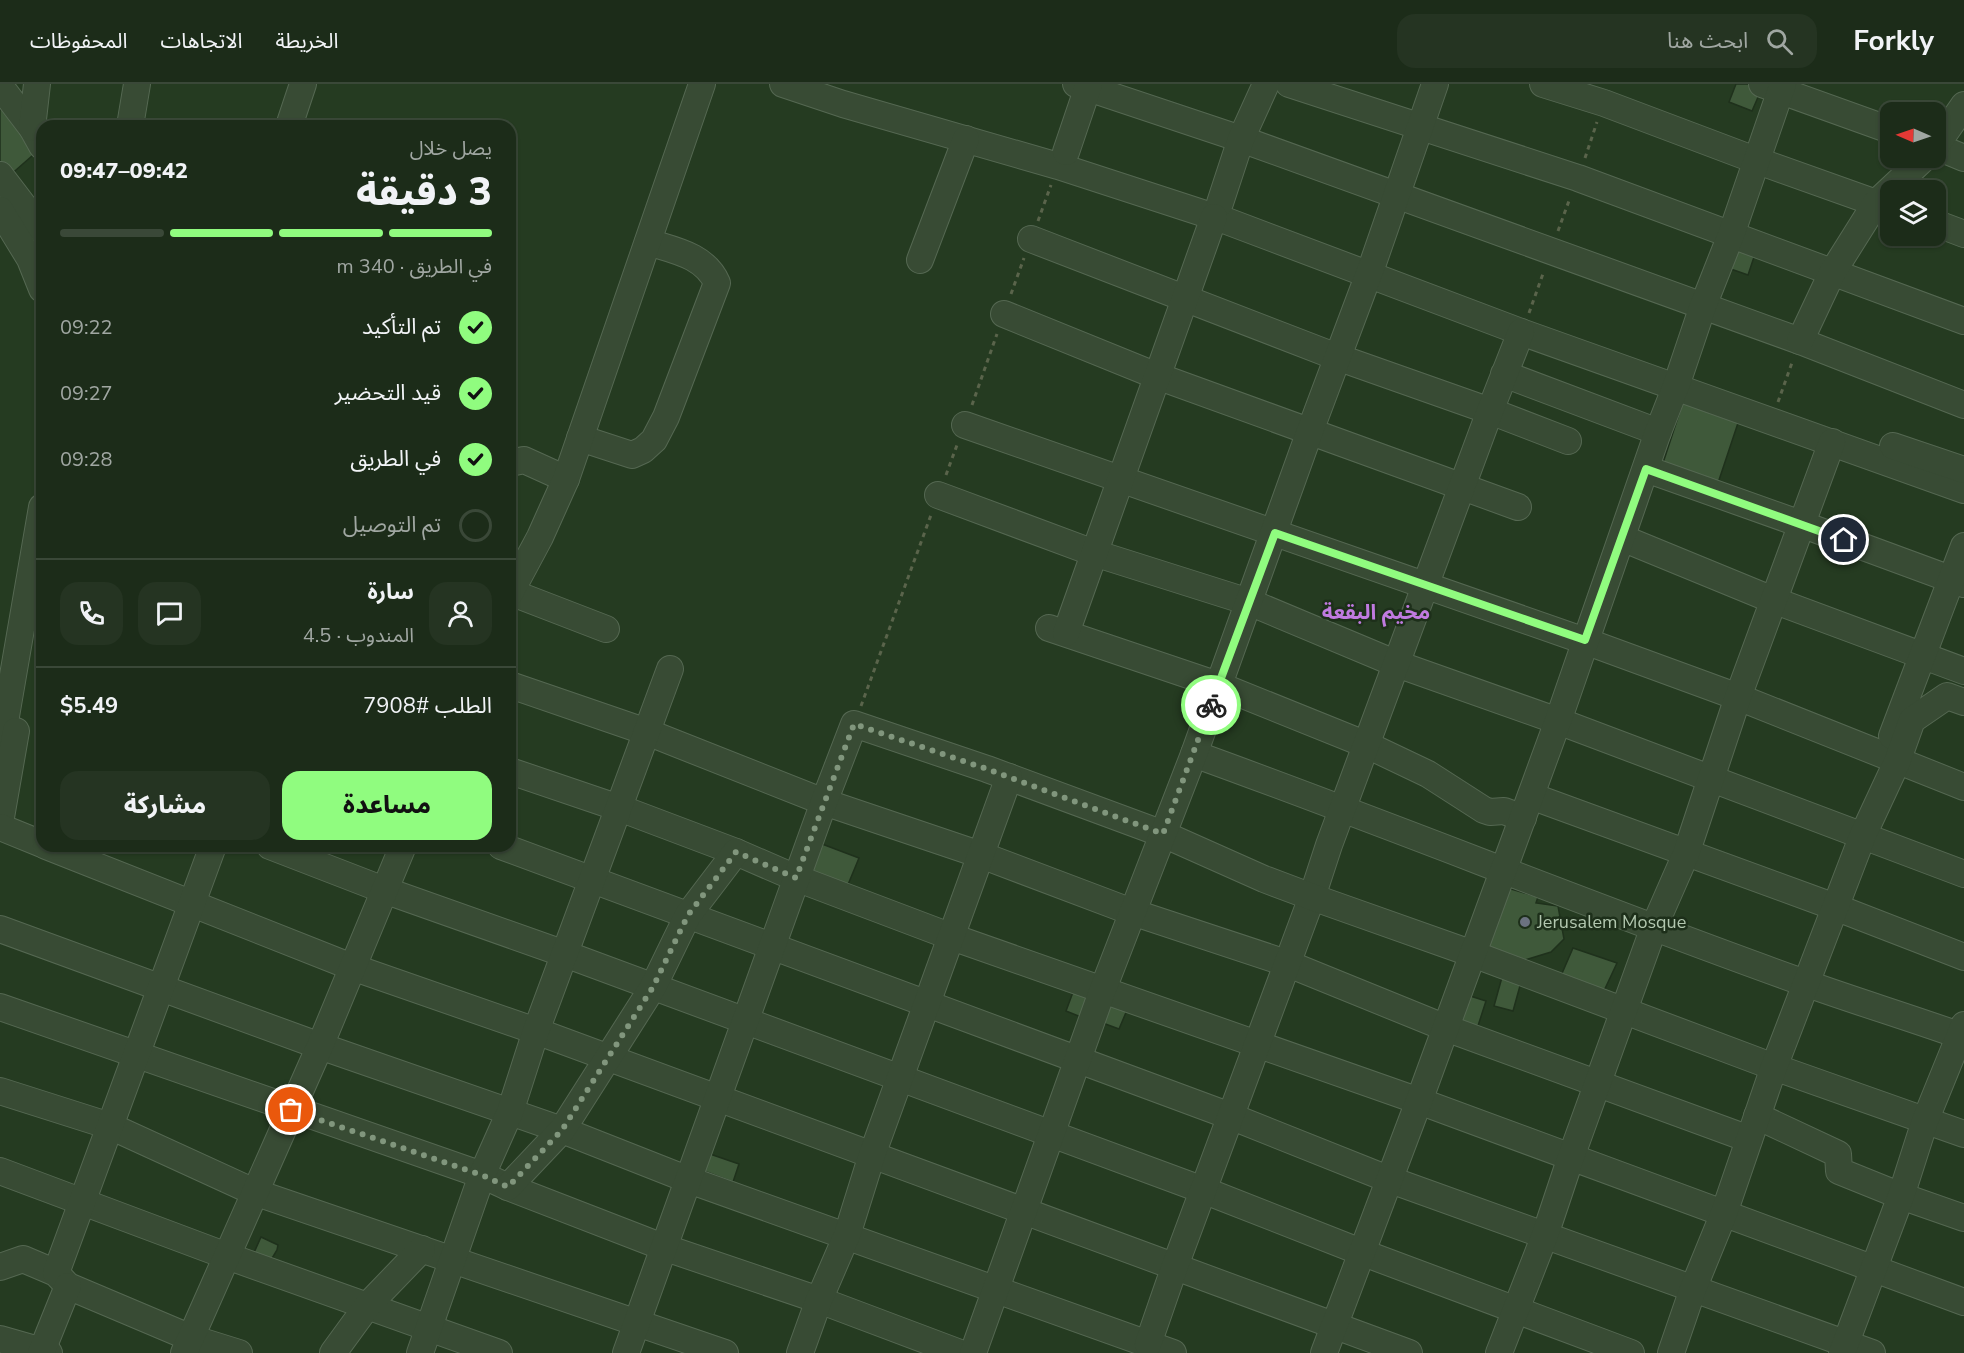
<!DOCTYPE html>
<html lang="ar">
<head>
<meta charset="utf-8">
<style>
	:root { --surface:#1c2c19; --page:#253422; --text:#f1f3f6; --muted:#a0a7a2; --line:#3a4838; --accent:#90fc7f }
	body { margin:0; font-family:"Nunito Sans","Noto Sans Arabic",sans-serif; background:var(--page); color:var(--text); direction:rtl; height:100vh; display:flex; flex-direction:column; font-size:22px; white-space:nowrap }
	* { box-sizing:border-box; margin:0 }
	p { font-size:20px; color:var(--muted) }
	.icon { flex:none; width:33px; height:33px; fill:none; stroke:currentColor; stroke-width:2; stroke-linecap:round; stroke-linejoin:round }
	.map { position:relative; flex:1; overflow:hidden; direction:ltr }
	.details { position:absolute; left:36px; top:36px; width:480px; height:732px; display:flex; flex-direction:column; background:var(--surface); border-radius:18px; box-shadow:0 2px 4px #0004,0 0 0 2px var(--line); direction:rtl }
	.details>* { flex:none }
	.needle { width:39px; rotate:272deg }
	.tools { position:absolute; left:1880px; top:18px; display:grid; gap:12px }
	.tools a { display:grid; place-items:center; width:66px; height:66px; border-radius:12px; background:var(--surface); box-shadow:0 2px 4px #0004,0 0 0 2px var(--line); font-size:30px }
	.pin { position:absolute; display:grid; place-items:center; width:51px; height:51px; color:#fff; margin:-26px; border:3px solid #fff; border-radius:50%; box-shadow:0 2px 6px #0007 }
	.courier { position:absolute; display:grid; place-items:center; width:60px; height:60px; margin:-30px; border:4px solid #90fc7f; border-radius:50%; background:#fff; color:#222; box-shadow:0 2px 8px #0007 }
	.overview em { font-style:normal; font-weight:800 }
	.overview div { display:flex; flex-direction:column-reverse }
	.overview { display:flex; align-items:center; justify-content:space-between; height:102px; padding:0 24px }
	h1 { font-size:39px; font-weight:800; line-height:45px }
	.bar { display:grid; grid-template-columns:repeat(4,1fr); gap:9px 6px; align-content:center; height:72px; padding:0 24px }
	.bar i { height:8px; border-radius:4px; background:var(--line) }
	.bar .on { background:var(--accent) }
	.bar p { grid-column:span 4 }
	.line { display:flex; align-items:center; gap:15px; padding:0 24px; border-top:2px solid var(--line) }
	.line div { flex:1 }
	.round { display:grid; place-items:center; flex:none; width:63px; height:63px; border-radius:18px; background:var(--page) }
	ol { padding:0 24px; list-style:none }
	li { display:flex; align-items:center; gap:18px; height:66px }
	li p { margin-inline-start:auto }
	li .icon { padding:6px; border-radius:50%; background:var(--accent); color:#111; stroke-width:4 }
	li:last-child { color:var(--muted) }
	li i { width:33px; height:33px; border:3px solid var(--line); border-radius:50% }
	.cta { display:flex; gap:12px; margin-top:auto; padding:12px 24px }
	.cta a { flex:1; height:69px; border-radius:18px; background:var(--accent); color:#111; font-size:24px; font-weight:800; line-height:69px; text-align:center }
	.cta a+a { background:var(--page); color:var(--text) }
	header { display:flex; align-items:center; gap:36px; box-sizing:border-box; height:84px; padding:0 30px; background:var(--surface); border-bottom:2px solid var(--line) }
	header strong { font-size:28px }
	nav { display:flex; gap:33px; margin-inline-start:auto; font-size:21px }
	.search { width:420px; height:54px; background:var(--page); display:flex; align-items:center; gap:15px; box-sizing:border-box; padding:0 21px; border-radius:18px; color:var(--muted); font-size:22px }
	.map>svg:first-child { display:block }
	.building { fill:#3f593a; stroke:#1f311c; stroke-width:1.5 }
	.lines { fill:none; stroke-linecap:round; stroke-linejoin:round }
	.minor-casing { stroke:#556852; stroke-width:28 }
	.path { stroke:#5a644b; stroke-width:3; stroke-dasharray:4.5 4.5; stroke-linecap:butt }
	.minor { stroke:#384b34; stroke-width:26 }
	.done { stroke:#81967d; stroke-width:6; stroke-dasharray:0 10.8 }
	.route { stroke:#90fc7f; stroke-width:8 }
	.worship-dot { fill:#6b7280; stroke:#1d2f1a; stroke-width:2 }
	.labels { text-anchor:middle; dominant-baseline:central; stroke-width:5; stroke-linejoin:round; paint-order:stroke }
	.poi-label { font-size:18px; fill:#b2c7af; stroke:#1d2f1a; text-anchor:start }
	.quarter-label { font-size:21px; font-weight:bold; fill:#c07ae0; stroke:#1d2f1a }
</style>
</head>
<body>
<header>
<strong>Forkly</strong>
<div class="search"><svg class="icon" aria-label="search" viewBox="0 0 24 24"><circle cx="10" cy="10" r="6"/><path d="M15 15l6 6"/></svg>ابحث هنا</div>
<nav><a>الخريطة</a><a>الاتجاهات</a><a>المحفوظات</a></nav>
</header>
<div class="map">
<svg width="1964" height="1269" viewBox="0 0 1964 1269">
	<rect width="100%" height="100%" fill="#253b21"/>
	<!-- building -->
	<g class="building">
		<polygon points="1736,0 1753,0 1762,4 1752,27 1729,18"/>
		<polygon points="0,18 41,64 8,93 0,84"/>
		<polygon points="1733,159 1756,167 1748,191 1725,183"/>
		<polygon points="1684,315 1740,333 1717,402 1662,382"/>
		<polygon points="822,760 859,774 847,803 810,789"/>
		<polygon points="1501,802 1538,813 1536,819 1558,822 1564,855 1551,868 1525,876 1481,860"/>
		<polygon points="1573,864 1617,879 1602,911 1560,894"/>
		<polygon points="1504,886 1523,891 1513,927 1494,922"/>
		<polygon points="1076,900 1096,908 1086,935 1066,927"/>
		<polygon points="1110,911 1130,919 1119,945 1100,938"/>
		<polygon points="1467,911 1486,917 1476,948 1457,941"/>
		<polygon points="710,1070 739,1080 733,1098 704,1087"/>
		<polygon points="261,1153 278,1161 277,1166 271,1176 252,1173"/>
	</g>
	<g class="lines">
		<defs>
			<g id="minor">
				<polyline points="783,0 843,20 1058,82 1224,136 1521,248 1964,406"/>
				<polyline points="1076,0 1241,55 1800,257 1964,321"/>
				<polyline points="1289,0 1578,94 1964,237"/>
				<polyline points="1543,0 1604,19 1758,77 1890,124"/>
				<polyline points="1762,0 1890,46"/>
				<polyline points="0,2 32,44 42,62"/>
				<polyline points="130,42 137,0"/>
				<polyline points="289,42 303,0"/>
				<polyline points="32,44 37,0"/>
				<polyline points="1935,62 1964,74"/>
				<polyline points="1935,63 1964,21"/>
				<polyline points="1066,68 1089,0"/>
				<polyline points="0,91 42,146"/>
				<polyline points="1220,119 1241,55 1266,0"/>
				<polyline points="0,126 30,175 42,205"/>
				<polyline points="1935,139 1964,150"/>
				<polyline points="1031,155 1337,273 1490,327 1568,357"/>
				<polyline points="920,176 966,55"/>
				<polyline points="1004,230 1157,292 1518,423"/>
				<polyline points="1800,257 1832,189 1876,119 1924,74"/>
				<polyline points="1504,290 1658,348"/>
				<polyline points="965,341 1585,557 1738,613 1964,703"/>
				<path d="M580,354L632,371L643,366L654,356L666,333L717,199C705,171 673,166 648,158"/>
				<polyline points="1893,362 1964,386"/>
				<polyline points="510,379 524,376 566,395"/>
				<polyline points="1646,385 1801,440 1964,500"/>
				<polyline points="938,411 1094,469 1249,518 1397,580 1558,637 1964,790"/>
				<polyline points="1622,454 1773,516 1964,587"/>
				<polyline points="510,508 606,545"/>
				<polyline points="510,509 540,453 566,395 702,0"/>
				<polyline points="1049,544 1218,601 1367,661 1428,690 1484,726 1490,728 1504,727 1523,734"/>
				<polyline points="1066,549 1214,133"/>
				<polyline points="510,601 647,648 824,718 981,771 1132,828 1286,879 1446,944 1749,1055"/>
				<polyline points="1892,652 1964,462"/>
				<polyline points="0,667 42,423"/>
				<path d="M1194,670C1399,744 1600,826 1805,899C1858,918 1911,934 1964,953"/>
				<polyline points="510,687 622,725 736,768 796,794 952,853 1419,1017 1964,1218"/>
				<polyline points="1531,712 1835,823 1964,873"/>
				<polyline points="0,739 16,647"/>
				<polyline points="0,743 42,760"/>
				<polyline points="46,762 352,883 536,947 1409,1269"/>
				<polyline points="270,762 384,806 565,870 1203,1106 1361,1168 1631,1269"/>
				<polyline points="501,762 1230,1032 1388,1095 1872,1269"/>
				<polyline points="0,845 320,962 562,1046 689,1096 1173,1269"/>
				<polyline points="0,923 482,1091 508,1103 663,1163 819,1216 960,1269"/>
				<polyline points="0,1007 110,1042 254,1108 725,1269"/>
				<polyline points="1757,1032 1838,1070 1839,1087 1901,1112 1964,1134"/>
				<polyline points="0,1087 227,1172 499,1269"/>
				<polyline points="508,1103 562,1046 653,903 688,831 736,768"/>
				<polyline points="0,1183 23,1175 56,1189 68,1202 191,1254 239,1269"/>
				<polyline points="56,1189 213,762"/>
				<polyline points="0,1255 49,1269"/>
				<polyline points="1148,1260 1175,1182 1312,813 1329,761 1490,327 1521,248"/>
				<polyline points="41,1269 68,1202"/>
				<polyline points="184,1269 320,962 403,762"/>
				<polyline points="333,1269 368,1221 422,1165"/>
				<polyline points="420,1269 482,1091 510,1028 536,947 670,585"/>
				<polyline points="626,1269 824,718 854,640 987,685 1163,750 1264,795 1312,813 1473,870 1774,983 1964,1050"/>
				<polyline points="800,1269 819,1216 847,1151 872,1071 1009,693"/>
				<polyline points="973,1269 1103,905 1194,670 1310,347 1373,179 1435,0"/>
				<polyline points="1324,1269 1419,1017 1558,637 1658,348 1676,302 1703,222 1731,151 1783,0"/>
				<polyline points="1499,1269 1545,1151 1571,1073 1654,843 1686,770 1738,613 1832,358"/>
				<polyline points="1671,1269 1693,1205 1724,1129 1774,983 1863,751 1897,678 1912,636 1947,612 1964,618"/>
				<polyline points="1842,1269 1901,1112 1925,1037 1964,941"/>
			</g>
		</defs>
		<!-- minor casing -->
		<use href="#minor" class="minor-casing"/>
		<!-- path -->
		<g class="path">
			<polyline points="1585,74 1597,38"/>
			<polyline points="1038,137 1051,101"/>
			<polyline points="1558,147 1570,114"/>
			<polyline points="1011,210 1024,174"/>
			<polyline points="1529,229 1544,187"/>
			<polyline points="1778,318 1793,276"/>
			<polyline points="972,321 997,250"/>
			<polyline points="946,391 957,361"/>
			<polyline points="861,622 931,431"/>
		</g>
		<!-- minor -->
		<use href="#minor" class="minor"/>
	</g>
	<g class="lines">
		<!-- done -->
		<polyline class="done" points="291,1026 482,1091 508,1103 562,1046 653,903 688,831 736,768 796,794 854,640 987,685 1163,750 1211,621"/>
		<!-- route -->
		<polyline class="route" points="1211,621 1275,449 1585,556 1646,385 1844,456"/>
	</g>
	<!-- markers -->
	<circle class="worship-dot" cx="1525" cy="838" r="6"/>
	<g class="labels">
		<!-- poi labels -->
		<g class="poi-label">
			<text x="1537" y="838">Jerusalem Mosque</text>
		</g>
		<!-- quarter labels -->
		<g class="quarter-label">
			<text x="1376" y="528">مخيم البقعة</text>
		</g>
	</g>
</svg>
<div class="tools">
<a><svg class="needle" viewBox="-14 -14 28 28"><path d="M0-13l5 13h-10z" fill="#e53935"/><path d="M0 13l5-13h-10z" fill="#a0a7a2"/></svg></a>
<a><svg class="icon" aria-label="layers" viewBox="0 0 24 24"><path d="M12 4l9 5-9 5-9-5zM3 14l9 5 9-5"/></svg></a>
</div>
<div class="pin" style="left:291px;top:1026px;background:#ea580c"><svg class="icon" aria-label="bag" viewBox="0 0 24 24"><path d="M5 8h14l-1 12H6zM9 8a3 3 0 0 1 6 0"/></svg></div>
<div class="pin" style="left:1844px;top:456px;background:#1f2937"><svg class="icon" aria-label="home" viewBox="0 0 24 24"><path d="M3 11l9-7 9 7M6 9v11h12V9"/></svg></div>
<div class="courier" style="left:1211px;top:621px"><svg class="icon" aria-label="bike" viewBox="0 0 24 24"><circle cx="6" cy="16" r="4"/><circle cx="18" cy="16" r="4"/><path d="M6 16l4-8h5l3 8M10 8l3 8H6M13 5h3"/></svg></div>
<section class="details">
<div class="overview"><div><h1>3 دقيقة</h1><p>يصل خلال</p></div><em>09:42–09:47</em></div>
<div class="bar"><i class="on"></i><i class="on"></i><i class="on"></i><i></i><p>في الطريق · 340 m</p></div>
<ol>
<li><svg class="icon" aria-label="check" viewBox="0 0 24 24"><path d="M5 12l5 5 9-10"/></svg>تم التأكيد<p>09:22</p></li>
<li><svg class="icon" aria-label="check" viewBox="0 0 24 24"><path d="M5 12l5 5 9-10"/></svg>قيد التحضير<p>09:27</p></li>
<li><svg class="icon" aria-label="check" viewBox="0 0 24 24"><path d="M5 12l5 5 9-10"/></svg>في الطريق<p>09:28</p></li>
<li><i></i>تم التوصيل</li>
</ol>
<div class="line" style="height:108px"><a class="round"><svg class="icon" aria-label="person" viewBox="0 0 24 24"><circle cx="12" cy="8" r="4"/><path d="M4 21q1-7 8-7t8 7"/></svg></a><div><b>سارة</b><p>المندوب · 4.5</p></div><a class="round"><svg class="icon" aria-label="chat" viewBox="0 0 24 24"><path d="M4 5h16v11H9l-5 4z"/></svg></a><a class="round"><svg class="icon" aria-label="phone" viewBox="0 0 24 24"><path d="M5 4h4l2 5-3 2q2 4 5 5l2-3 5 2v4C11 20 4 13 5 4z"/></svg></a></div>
<div class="line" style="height:78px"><div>الطلب #7908</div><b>$5.49</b></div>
<div class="cta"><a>مساعدة</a><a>مشاركة</a></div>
</section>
</div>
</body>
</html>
